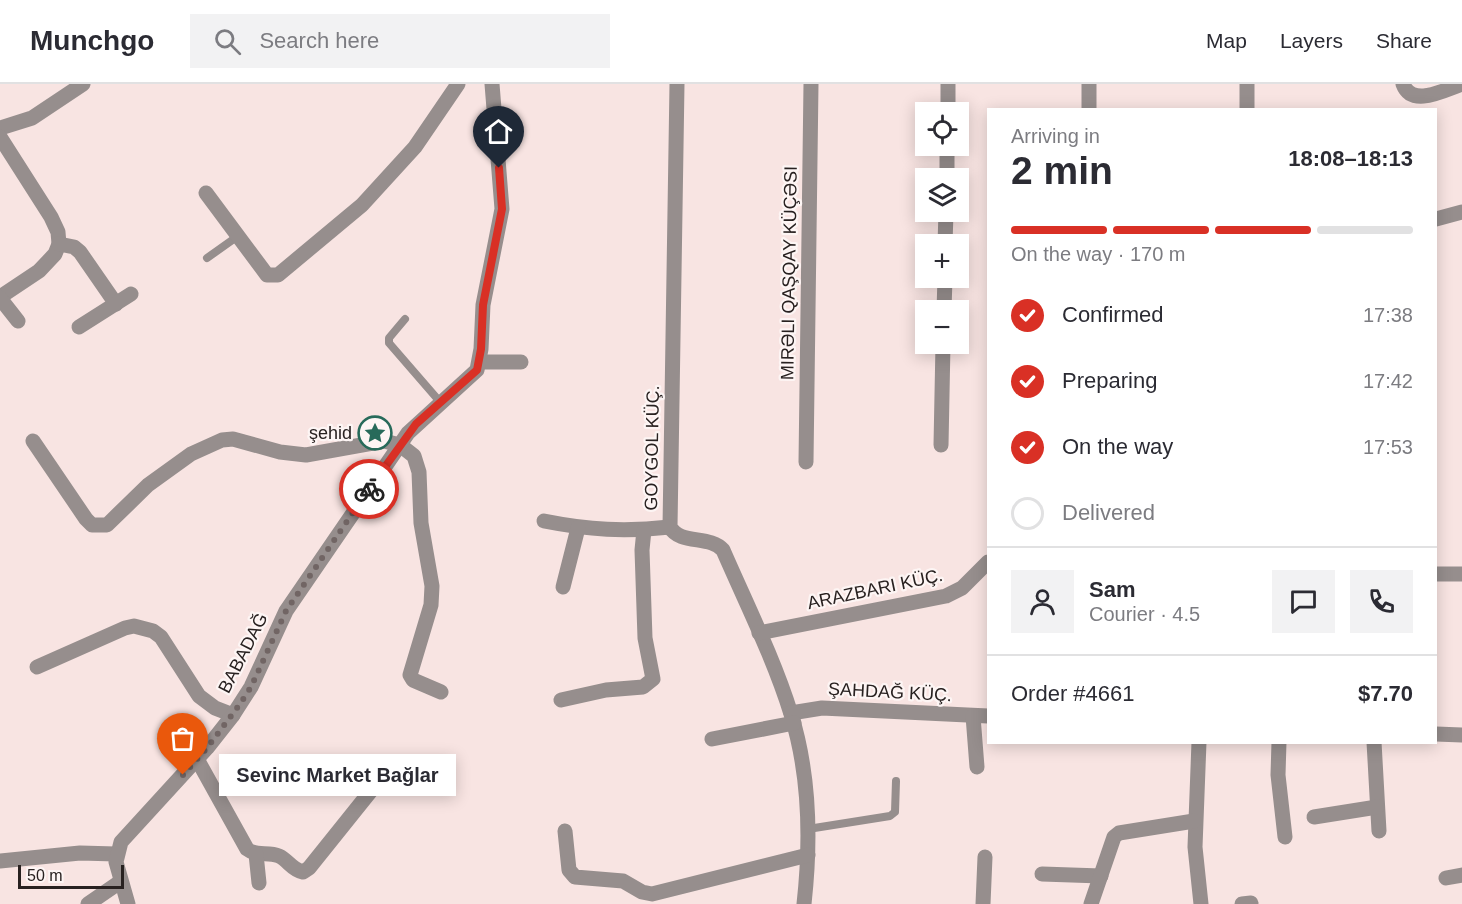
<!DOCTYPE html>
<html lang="en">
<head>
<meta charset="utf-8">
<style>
	:root { --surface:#fff; --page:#f2f2f3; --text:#2b2b33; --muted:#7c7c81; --line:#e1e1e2; --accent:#d93025 }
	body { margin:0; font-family:Helvetica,sans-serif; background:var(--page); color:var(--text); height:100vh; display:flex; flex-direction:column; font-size:22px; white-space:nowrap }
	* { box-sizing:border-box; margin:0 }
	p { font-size:20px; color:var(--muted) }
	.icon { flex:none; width:33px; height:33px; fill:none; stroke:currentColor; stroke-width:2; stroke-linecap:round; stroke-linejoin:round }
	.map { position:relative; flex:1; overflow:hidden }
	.sheet { position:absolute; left:987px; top:24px; width:450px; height:636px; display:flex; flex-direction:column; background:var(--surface); border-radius:0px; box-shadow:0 3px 15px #0003 }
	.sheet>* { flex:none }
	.tools { position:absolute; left:915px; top:18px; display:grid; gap:12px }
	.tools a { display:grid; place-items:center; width:54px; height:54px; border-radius:0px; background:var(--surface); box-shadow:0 3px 15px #0003; font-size:30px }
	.scale { position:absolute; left:18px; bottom:15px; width:106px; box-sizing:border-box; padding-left:6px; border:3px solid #282120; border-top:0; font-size:16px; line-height:21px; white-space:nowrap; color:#282120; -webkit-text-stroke:4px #fdf5f4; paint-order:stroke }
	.pin { position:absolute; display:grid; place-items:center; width:51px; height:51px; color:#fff; margin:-62px -26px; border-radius:50% 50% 50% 0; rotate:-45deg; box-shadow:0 0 6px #0007 }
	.pin .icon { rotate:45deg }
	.courier { position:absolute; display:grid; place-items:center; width:60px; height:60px; margin:-30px; border:4px solid #d93025; border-radius:50%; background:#fff; color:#222; box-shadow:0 2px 8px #0007 }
	.bubble { position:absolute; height:42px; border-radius:0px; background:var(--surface); box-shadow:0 3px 15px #0003; font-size:20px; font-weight:800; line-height:42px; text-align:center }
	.overview em { font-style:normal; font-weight:800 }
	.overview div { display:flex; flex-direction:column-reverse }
	.overview { display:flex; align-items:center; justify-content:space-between; height:102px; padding:0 24px }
	h1 { font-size:39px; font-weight:800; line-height:45px }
	.bar { display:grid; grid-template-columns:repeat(4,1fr); gap:9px 6px; align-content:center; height:72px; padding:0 24px }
	.bar i { height:8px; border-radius:4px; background:var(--line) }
	.bar .current { background:var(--accent) }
	.bar p { grid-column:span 4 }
	.line { display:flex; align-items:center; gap:15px; padding:0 24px; border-top:2px solid var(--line) }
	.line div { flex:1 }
	.round { display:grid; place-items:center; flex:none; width:63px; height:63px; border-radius:0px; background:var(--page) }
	ol { padding:0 24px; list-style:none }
	li { display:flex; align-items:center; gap:18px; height:66px }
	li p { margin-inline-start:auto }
	li .icon { padding:6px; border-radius:50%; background:var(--accent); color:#fff; stroke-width:4 }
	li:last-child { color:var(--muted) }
	li i { width:33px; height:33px; border:3px solid var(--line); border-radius:50% }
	header { display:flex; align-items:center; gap:36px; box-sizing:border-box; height:84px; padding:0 30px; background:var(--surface); border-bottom:2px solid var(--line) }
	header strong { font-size:28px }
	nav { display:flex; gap:33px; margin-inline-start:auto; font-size:21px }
	.search { width:420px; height:54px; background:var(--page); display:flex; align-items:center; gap:15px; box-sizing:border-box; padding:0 21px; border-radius:0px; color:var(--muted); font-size:22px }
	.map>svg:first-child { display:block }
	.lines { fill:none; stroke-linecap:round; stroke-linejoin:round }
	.service { stroke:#968e8d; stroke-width:8 }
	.minor { stroke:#968e8d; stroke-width:15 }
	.done { stroke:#716564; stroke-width:6; stroke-dasharray:0 10.8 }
	.route { stroke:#d93025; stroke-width:8 }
	.labels { text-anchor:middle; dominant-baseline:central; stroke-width:4.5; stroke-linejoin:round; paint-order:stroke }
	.street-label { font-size:18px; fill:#282120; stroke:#fdf5f4 }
	.poi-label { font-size:18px; fill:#282120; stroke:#fdf5f4; text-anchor:end }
</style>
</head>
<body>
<header>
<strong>Munchgo</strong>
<div class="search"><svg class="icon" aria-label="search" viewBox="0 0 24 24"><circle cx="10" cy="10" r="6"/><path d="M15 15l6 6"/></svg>Search here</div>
<nav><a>Map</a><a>Layers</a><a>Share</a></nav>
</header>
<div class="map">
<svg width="1462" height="820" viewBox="0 0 1462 820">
	<rect width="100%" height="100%" fill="#f8e4e2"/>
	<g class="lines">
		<!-- service -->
		<g class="service">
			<polyline points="207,174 238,152"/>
			<polyline points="405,235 389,254 389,259 441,319"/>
			<polyline points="808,745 890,732 895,728 896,697"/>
		</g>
		<!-- minor -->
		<g class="minor">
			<path d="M677,0L670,443C680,461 710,451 723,466C746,519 774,575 791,630C810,691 811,757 804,820"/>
			<path d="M1403,0C1412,24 1444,6 1462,0"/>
			<polyline points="1089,26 1089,0"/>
			<polyline points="1247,26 1247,0"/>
			<polyline points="948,28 948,0"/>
			<polyline points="0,44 32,34 83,0"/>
			<polyline points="0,53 51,133 58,148 59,160 55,170 39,187 0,213"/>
			<polyline points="947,94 947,62"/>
			<polyline points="206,109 267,191 278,191 362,121 415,63 458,0"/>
			<polyline points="1436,135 1462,128"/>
			<polyline points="59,160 74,163 80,168 116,220"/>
			<polyline points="945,160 946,128"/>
			<polyline points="0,214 18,237"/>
			<polyline points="944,226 945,194"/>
			<polyline points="79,243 131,210"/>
			<polyline points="480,278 521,278"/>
			<polyline points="33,357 86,435 92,441 107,441 148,401 191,370 222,356 233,355 280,368 306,371 384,357 400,361 414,372 419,388 421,439 432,502 431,521 410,591 413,596 441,608"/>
			<polyline points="941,361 943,260"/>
			<polyline points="806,378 811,0"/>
			<path d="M544,437C589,446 625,448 670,443"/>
			<polyline points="1436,490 1462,490"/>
			<polyline points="563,503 578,444"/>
			<polyline points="759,549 946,512 962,504 988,478"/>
			<polyline points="37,583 125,544 134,542 153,547 161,553 199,612 215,624 233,631"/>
			<polyline points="561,616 606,606 643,603 653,595 645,554 642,466 644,446"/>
			<polyline points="791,629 822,624 988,632"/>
			<polyline points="973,632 977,683"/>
			<polyline points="1436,650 1462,651"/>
			<polyline points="712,655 794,639"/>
			<polyline points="1199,658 1195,763 1201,820"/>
			<polyline points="1279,658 1278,691 1285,753"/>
			<polyline points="1374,658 1379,747"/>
			<path d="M197,675L247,765C257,773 268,767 279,772C288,776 292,786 303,788L309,784L382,693"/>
			<polyline points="1314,733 1377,723"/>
			<polyline points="565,747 569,786 575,793 623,797 642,808 652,810 808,771"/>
			<polyline points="256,770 259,799"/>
			<polyline points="0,777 80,769 116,770"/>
			<polyline points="1042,790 1101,792"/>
			<polyline points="1446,794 1462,791"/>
			<polyline points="88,820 120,798"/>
			<polyline points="128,820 116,778 121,758 207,664 233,631 251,603 286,527 408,349 477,286 481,265 483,221 502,125 492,0"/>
			<polyline points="983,820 985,773"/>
			<polyline points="1091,820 1114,753 1119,749 1194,737"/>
			<polyline points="1242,820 1251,819"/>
		</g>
	</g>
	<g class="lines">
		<!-- done -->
		<polyline class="done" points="183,691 207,664 240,620 251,603 286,527 369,405"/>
		<!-- route -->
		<polyline class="route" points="369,405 416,340 477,286 481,265 483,221 502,125 499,84"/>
	</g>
	<!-- icons -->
	<defs>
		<symbol id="sight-ring" viewBox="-11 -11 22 22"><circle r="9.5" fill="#fdf5f4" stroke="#276a5a" stroke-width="1.5"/><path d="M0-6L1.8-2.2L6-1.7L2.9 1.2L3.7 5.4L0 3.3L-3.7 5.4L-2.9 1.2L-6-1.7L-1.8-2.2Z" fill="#276a5a"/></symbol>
	</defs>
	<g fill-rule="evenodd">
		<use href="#sight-ring" x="356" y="330" width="38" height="38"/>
	</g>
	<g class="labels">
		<!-- street labels -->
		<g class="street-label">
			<text transform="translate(789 189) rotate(-89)">MIRƏLI QAŞQAY KÜÇƏSI</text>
			<text transform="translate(652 364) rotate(-89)">GOYGOL KÜÇ.</text>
			<text transform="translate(875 505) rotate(-12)">ARAZBARI KÜÇ.</text>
			<text transform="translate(243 569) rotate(-63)">BABADAĞ</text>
			<text transform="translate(890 608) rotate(3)">ŞAHDAĞ KÜÇ.</text>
		</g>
		<!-- poi labels -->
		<g class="poi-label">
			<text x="352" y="349">şehid</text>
		</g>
	</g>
</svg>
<div class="tools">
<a><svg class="icon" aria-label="locate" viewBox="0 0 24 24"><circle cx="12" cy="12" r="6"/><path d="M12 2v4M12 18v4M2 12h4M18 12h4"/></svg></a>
<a><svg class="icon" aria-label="layers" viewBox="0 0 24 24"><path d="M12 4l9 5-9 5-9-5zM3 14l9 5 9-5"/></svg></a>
<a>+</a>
<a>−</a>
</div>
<div class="scale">50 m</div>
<div class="pin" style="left:183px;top:691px;background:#ea580c"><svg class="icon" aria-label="bag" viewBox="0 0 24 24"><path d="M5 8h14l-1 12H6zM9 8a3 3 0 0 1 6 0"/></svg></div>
<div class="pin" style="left:499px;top:84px;background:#1f2937"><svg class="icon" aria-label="home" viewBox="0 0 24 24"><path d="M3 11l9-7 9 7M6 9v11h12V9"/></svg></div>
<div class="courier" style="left:369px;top:405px"><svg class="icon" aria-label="bike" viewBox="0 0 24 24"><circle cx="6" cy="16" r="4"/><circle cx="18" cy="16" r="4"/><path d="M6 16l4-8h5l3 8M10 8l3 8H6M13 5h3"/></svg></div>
<div class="bubble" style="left:219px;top:670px;width:237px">Sevinc Market Bağlar</div>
<section class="sheet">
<div class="overview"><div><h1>2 min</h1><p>Arriving in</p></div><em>18:08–18:13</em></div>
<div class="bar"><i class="current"></i><i class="current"></i><i class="current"></i><i></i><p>On the way · 170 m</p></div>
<ol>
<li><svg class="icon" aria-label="check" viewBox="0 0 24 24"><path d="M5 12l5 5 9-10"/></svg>Confirmed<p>17:38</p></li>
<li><svg class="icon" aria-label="check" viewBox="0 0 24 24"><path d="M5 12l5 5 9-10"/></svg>Preparing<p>17:42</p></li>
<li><svg class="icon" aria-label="check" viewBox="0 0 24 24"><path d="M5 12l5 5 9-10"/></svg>On the way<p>17:53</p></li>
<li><i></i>Delivered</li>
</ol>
<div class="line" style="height:108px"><a class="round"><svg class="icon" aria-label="person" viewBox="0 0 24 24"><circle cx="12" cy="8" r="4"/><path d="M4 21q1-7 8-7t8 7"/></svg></a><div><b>Sam</b><p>Courier · 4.5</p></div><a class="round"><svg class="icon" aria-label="chat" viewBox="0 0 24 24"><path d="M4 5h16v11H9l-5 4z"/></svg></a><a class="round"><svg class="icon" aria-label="phone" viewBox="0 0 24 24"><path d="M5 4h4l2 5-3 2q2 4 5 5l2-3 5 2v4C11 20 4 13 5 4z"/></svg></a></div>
<div class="line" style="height:78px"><div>Order #4661</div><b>$7.70</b></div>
</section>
</div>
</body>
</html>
